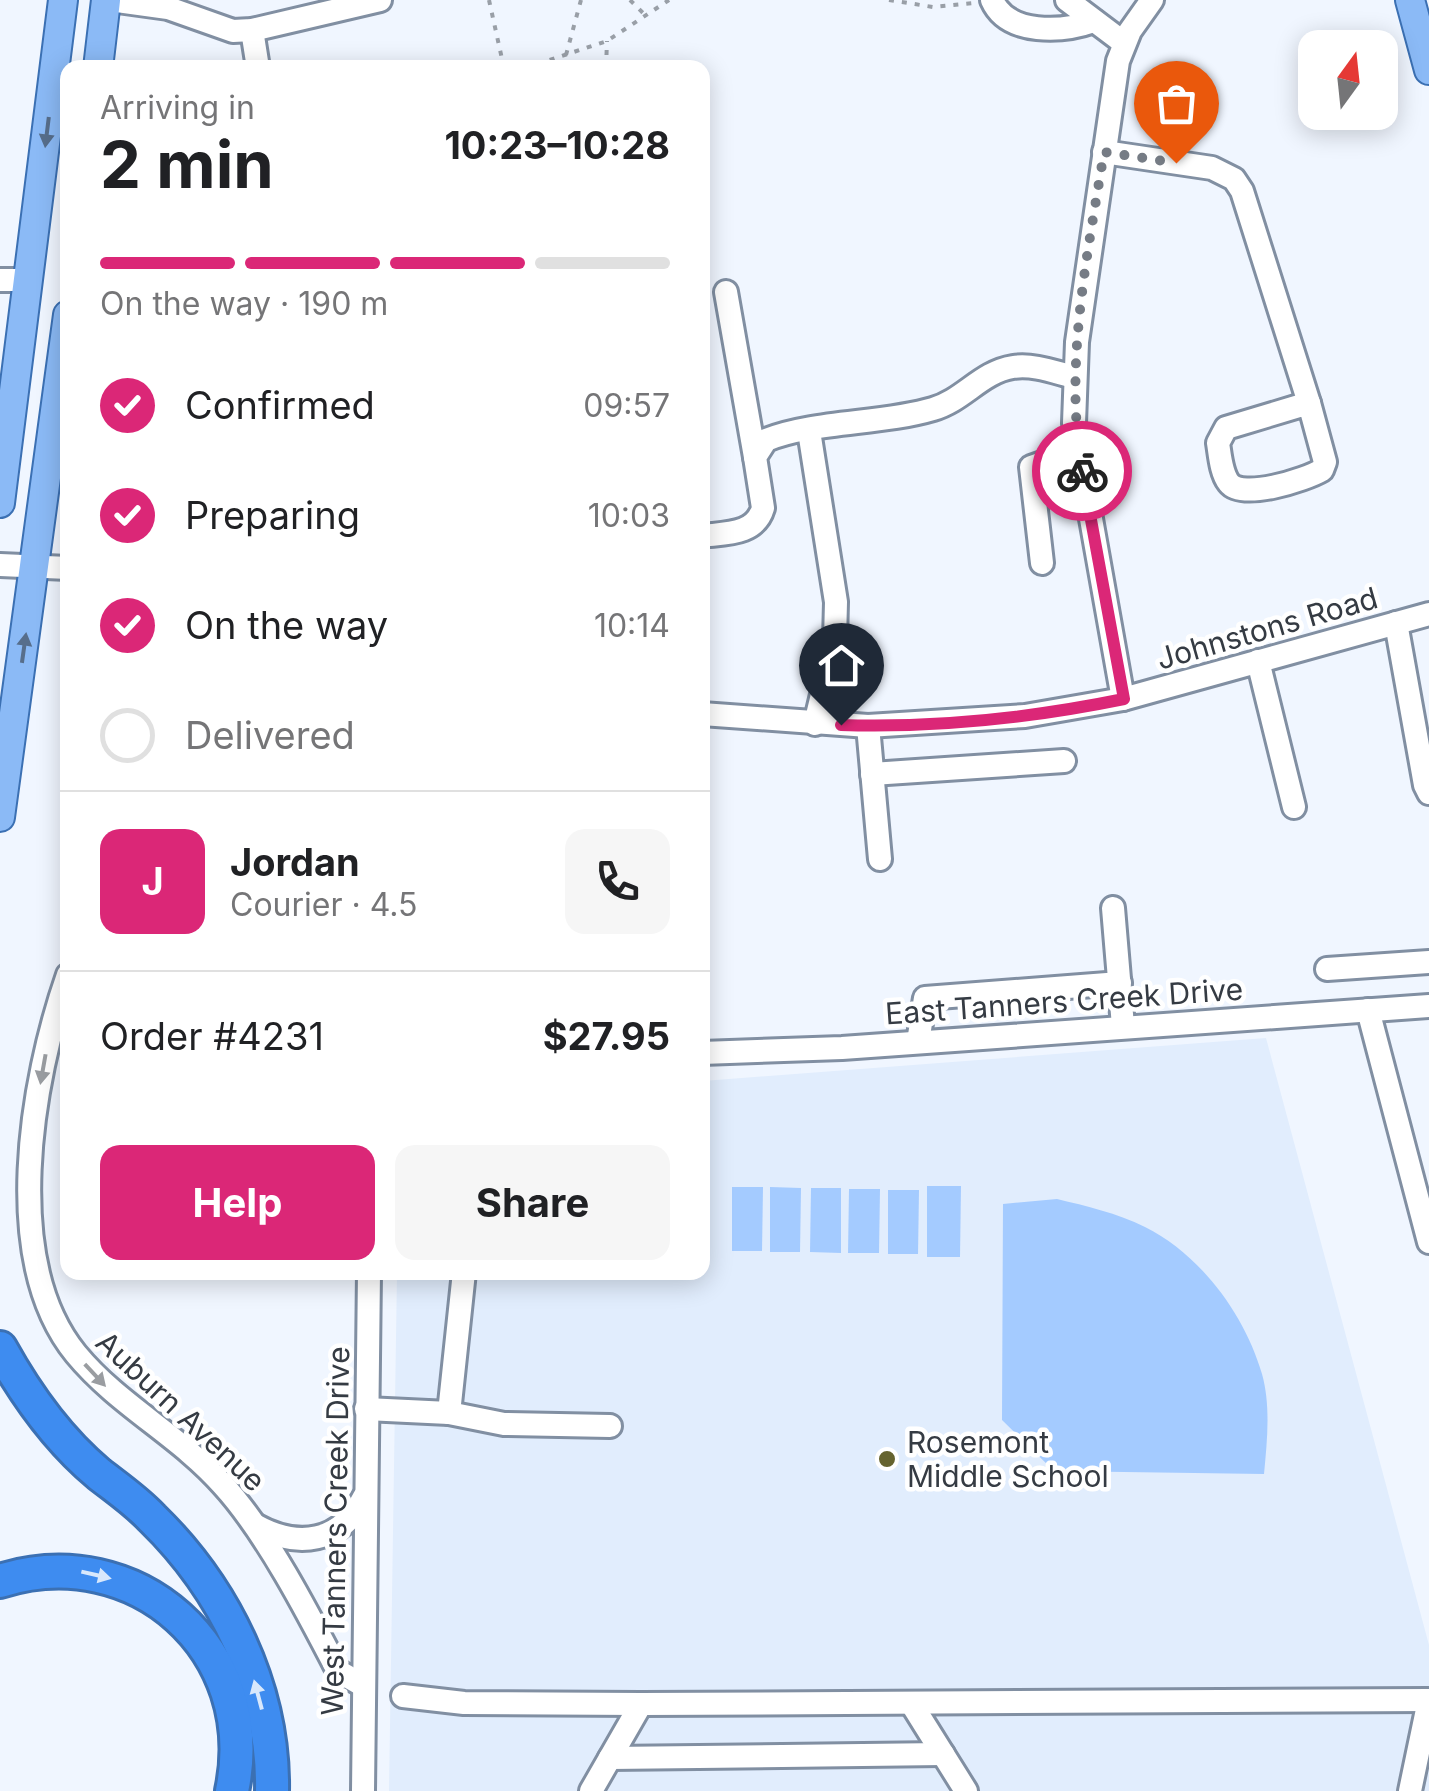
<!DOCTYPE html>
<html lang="en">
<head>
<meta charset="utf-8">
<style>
	:root { --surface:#fff; --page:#f6f6f6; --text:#202124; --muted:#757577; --line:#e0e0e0; --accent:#db2777 }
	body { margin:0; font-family:Inter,sans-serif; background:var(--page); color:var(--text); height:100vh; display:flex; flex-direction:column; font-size:38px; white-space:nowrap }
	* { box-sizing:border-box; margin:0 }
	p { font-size:32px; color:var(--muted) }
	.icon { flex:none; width:55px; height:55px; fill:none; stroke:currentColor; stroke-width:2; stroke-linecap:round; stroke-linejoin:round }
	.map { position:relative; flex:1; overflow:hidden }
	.details { position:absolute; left:60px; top:60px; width:650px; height:1220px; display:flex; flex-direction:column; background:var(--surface); border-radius:20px; box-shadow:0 5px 25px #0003 }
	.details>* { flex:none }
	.needle { width:65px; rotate:15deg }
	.buttons { position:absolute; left:1298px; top:30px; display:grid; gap:20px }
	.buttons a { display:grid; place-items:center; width:100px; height:100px; border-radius:20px; background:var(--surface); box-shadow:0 5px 25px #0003; font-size:50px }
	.pin { position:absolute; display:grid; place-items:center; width:85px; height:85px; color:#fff; margin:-102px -42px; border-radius:50% 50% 50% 0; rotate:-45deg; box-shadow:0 0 10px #0007 }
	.pin .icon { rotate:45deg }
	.courier { position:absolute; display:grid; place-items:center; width:100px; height:100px; margin:-50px; border:8px solid #db2777; border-radius:50%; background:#fff; color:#222; box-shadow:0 2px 12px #0007 }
	.overview em { font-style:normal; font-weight:700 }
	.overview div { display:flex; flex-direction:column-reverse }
	.overview { display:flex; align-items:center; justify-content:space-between; height:170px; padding:0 40px }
	h1 { font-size:65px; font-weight:700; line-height:75px }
	.bar { display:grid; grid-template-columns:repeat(4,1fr); gap:15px 10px; align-content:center; height:120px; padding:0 40px }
	.bar i { height:12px; border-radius:8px; background:var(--line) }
	.bar .current { background:var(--accent) }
	.bar p { grid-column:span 4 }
	.line { display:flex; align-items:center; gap:25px; padding:0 40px; border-top:2px solid var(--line) }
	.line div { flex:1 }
	.round { display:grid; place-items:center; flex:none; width:105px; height:105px; border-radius:20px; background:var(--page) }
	ol { padding:0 40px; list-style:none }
	li { display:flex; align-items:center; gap:30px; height:110px }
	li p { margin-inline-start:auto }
	li .icon { padding:10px; border-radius:50%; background:var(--accent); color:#fff; stroke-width:4 }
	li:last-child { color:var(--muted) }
	li i { width:55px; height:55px; border:5px solid var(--line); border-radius:50% }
	.action { display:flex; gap:20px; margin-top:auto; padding:20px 40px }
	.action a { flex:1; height:115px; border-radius:20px; background:var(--accent); color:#fff; font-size:40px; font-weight:700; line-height:115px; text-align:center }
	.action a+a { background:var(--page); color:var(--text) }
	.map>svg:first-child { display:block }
	.built { fill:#e1edfd }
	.green { fill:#a4cbff }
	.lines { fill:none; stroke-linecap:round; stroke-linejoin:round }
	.minor-casing { stroke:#818fa2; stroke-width:28 }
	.major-casing { stroke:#3b70b3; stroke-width:32 }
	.highway-casing { stroke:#3b70b3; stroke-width:38 }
	.path { stroke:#999fa7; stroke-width:4; stroke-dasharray:5 8; stroke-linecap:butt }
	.minor { stroke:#fff; stroke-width:22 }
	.major { stroke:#8bbaf6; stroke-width:28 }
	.highway { stroke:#3e8cf0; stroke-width:32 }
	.oneway { fill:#576e8b }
	.oneway2 { fill:#9a9da1 }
	.oneway3 { fill:#d8e8fc }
	.done { stroke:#767c85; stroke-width:10; stroke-dasharray:0 18 }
	.route { stroke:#db2777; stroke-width:12 }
	.poi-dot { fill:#65632f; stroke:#fff; stroke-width:4 }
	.labels { text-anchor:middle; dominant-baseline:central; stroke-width:9; stroke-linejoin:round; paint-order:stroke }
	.street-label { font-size:30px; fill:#353b43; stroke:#fff }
	.poi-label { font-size:30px; fill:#353b43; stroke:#fff; text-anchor:start }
</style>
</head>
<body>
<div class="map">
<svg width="1429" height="1791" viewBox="0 0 1429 1791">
	<rect width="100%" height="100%" fill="#f0f6ff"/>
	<!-- built -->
	<polygon class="built" points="1266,1038 1429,1645 1429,1791 389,1791 397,1273 702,1272 703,1081"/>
	<!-- green -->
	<g class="green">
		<polygon points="927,1186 961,1186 960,1257 927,1257"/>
		<polygon points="732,1187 763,1187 762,1251 732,1251"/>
		<polygon points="770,1187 801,1188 800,1252 770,1252"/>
		<polygon points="811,1188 841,1188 841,1253 810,1252"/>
		<polygon points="849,1189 880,1189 879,1253 848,1253"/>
		<polygon points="888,1190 919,1190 918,1254 888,1254"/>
		<path d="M1057,1199C1086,1206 1117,1213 1145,1227C1201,1255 1245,1315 1262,1374C1271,1406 1267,1442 1264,1474L1054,1471L1002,1420L1003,1204Z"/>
	</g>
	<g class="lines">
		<defs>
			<g id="minor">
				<polyline points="110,0 168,8 233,31 252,30 380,0"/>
				<path d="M992,0C1008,36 1063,32 1094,21"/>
				<polyline points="1067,0 1124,43"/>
				<polyline points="252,30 258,68"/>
				<polyline points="1104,152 1212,168 1234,179 1242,191 1309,403"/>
				<polyline points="0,280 28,280"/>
				<polyline points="726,292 755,457"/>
				<path d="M1309,403L1325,462L1322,470C1305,480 1242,500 1229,483C1221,473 1220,455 1218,443L1226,428Z"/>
				<polyline points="809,431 836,602 835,640 815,724"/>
				<path d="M702,536C726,533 755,535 763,508L755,457L766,440C812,421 883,424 933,409C964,400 981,372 1013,367C1034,364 1054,372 1074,377"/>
				<polyline points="1042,563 1031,467 1079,450"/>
				<polyline points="0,565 68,568"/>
				<polyline points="1396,623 1425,785 1429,793"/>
				<polyline points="1258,661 1294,807"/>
				<polyline points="1123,699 1074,423 1077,342 1118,61 1130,31 1152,0"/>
				<polyline points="702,714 868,726 1025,716 1123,699 1429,614"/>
				<polyline points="868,726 880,859"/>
				<polyline points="872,774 1064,761"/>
				<polyline points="1113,908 1123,1026"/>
				<polyline points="1327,969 1429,962"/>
				<path d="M68,975C31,1081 0,1261 76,1354C119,1406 179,1435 223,1485C266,1532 308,1613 338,1671L364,1686"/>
				<polyline points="1368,1010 1429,1242"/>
				<polyline points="918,1042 925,998 1120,983"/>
				<polyline points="702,1053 842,1048 1429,1006"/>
				<polyline points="366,1409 449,1413 504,1424 610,1426"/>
				<polyline points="449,1413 464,1272"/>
				<path d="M255,1525C298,1549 341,1543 364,1497"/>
				<polyline points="403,1696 464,1703 641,1704 1429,1700"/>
				<polyline points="911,1703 966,1791"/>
				<polyline points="610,1758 943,1754"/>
				<polyline points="363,1791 369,1272"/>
				<polyline points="591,1791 641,1704"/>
				<polyline points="1410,1791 1429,1700"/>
			</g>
			<g id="major">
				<polyline points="1410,0 1429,70"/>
				<polyline points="98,68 106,0"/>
				<polyline points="0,503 63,0"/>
				<polyline points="0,817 68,315"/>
			</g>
			<g id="highway">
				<path d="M0,1348C26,1395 57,1439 99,1474C117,1488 136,1501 152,1518C224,1588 274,1688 272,1791"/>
				<path d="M0,1581C136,1538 262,1650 232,1791"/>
			</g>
		</defs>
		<!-- minor casing -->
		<use href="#minor" class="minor-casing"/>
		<!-- major casing -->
		<use href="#major" class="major-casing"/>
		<!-- highway casing -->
		<use href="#highway" class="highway-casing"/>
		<!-- path -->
		<g class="path">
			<polyline points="489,0 504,68"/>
			<polyline points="630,0 646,16"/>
			<polyline points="889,0 933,7 974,3"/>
			<polyline points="566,55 581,0"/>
			<polyline points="525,68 607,41 669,0"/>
			<polyline points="606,68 607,41"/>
		</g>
		<!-- minor -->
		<use href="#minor" class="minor"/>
		<!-- major -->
		<use href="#major" class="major"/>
		<!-- highway -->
		<use href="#highway" class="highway"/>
	</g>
	<!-- one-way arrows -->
	<defs><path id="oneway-solid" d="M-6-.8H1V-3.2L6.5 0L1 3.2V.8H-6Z" transform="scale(2.5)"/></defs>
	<g class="oneway">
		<use href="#oneway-solid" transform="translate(47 132) rotate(97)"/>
		<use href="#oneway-solid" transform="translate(24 648) rotate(-82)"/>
	</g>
	<g class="oneway2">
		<use href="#oneway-solid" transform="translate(43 1069) rotate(100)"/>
		<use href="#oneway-solid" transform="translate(95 1375) rotate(47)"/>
	</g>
	<g class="oneway3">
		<use href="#oneway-solid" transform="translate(96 1575) rotate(13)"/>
		<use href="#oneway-solid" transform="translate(258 1695) rotate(-105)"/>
	</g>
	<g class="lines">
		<!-- done -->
		<path class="done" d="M1082,471C1064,364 1087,258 1104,152L1176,163"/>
		<!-- route -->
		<path class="route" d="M841,725C936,728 1031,718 1124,699L1082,471"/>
	</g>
	<!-- markers -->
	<circle class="poi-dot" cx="887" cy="1459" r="10"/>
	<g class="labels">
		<!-- street labels -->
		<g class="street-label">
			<text transform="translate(1267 628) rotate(-16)">Johnstons Road</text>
			<text transform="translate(1064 1001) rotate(-4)">East Tanners Creek Drive</text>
			<text transform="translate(181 1411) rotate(43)">Auburn Avenue</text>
			<text transform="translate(335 1531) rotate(-89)">West Tanners Creek Drive</text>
		</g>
		<!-- poi labels -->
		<g class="poi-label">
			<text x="907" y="1442">Rosemont<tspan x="907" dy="34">Middle School</tspan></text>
		</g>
	</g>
</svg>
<div class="buttons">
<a><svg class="needle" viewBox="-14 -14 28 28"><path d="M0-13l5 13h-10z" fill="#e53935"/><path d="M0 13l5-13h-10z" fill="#757577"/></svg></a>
</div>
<div class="pin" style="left:1176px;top:163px;background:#ea580c"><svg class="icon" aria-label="bag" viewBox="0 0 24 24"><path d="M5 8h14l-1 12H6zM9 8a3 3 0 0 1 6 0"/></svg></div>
<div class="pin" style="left:841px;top:725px;background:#1f2937"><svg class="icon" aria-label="home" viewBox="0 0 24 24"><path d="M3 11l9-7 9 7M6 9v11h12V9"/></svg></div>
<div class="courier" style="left:1082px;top:471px"><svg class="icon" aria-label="bike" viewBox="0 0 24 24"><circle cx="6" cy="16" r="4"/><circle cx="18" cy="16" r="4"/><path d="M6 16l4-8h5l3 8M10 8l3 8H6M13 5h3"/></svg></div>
<section class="details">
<div class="overview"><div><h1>2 min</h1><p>Arriving in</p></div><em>10:23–10:28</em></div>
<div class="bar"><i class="current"></i><i class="current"></i><i class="current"></i><i></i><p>On the way · 190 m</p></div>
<ol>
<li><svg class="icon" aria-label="check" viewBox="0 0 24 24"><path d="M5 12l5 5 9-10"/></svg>Confirmed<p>09:57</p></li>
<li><svg class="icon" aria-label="check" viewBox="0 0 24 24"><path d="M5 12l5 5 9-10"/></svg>Preparing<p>10:03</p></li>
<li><svg class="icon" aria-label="check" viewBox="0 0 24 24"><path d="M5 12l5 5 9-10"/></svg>On the way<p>10:14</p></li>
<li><i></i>Delivered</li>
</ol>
<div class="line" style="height:180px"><b class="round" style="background:var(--accent);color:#fff">J</b><div><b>Jordan</b><p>Courier · 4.5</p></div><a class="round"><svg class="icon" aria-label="phone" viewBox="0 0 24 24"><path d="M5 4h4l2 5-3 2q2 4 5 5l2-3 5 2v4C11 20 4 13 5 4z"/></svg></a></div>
<div class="line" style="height:130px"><div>Order #4231</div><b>$27.95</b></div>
<div class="action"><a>Help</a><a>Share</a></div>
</section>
</div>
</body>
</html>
